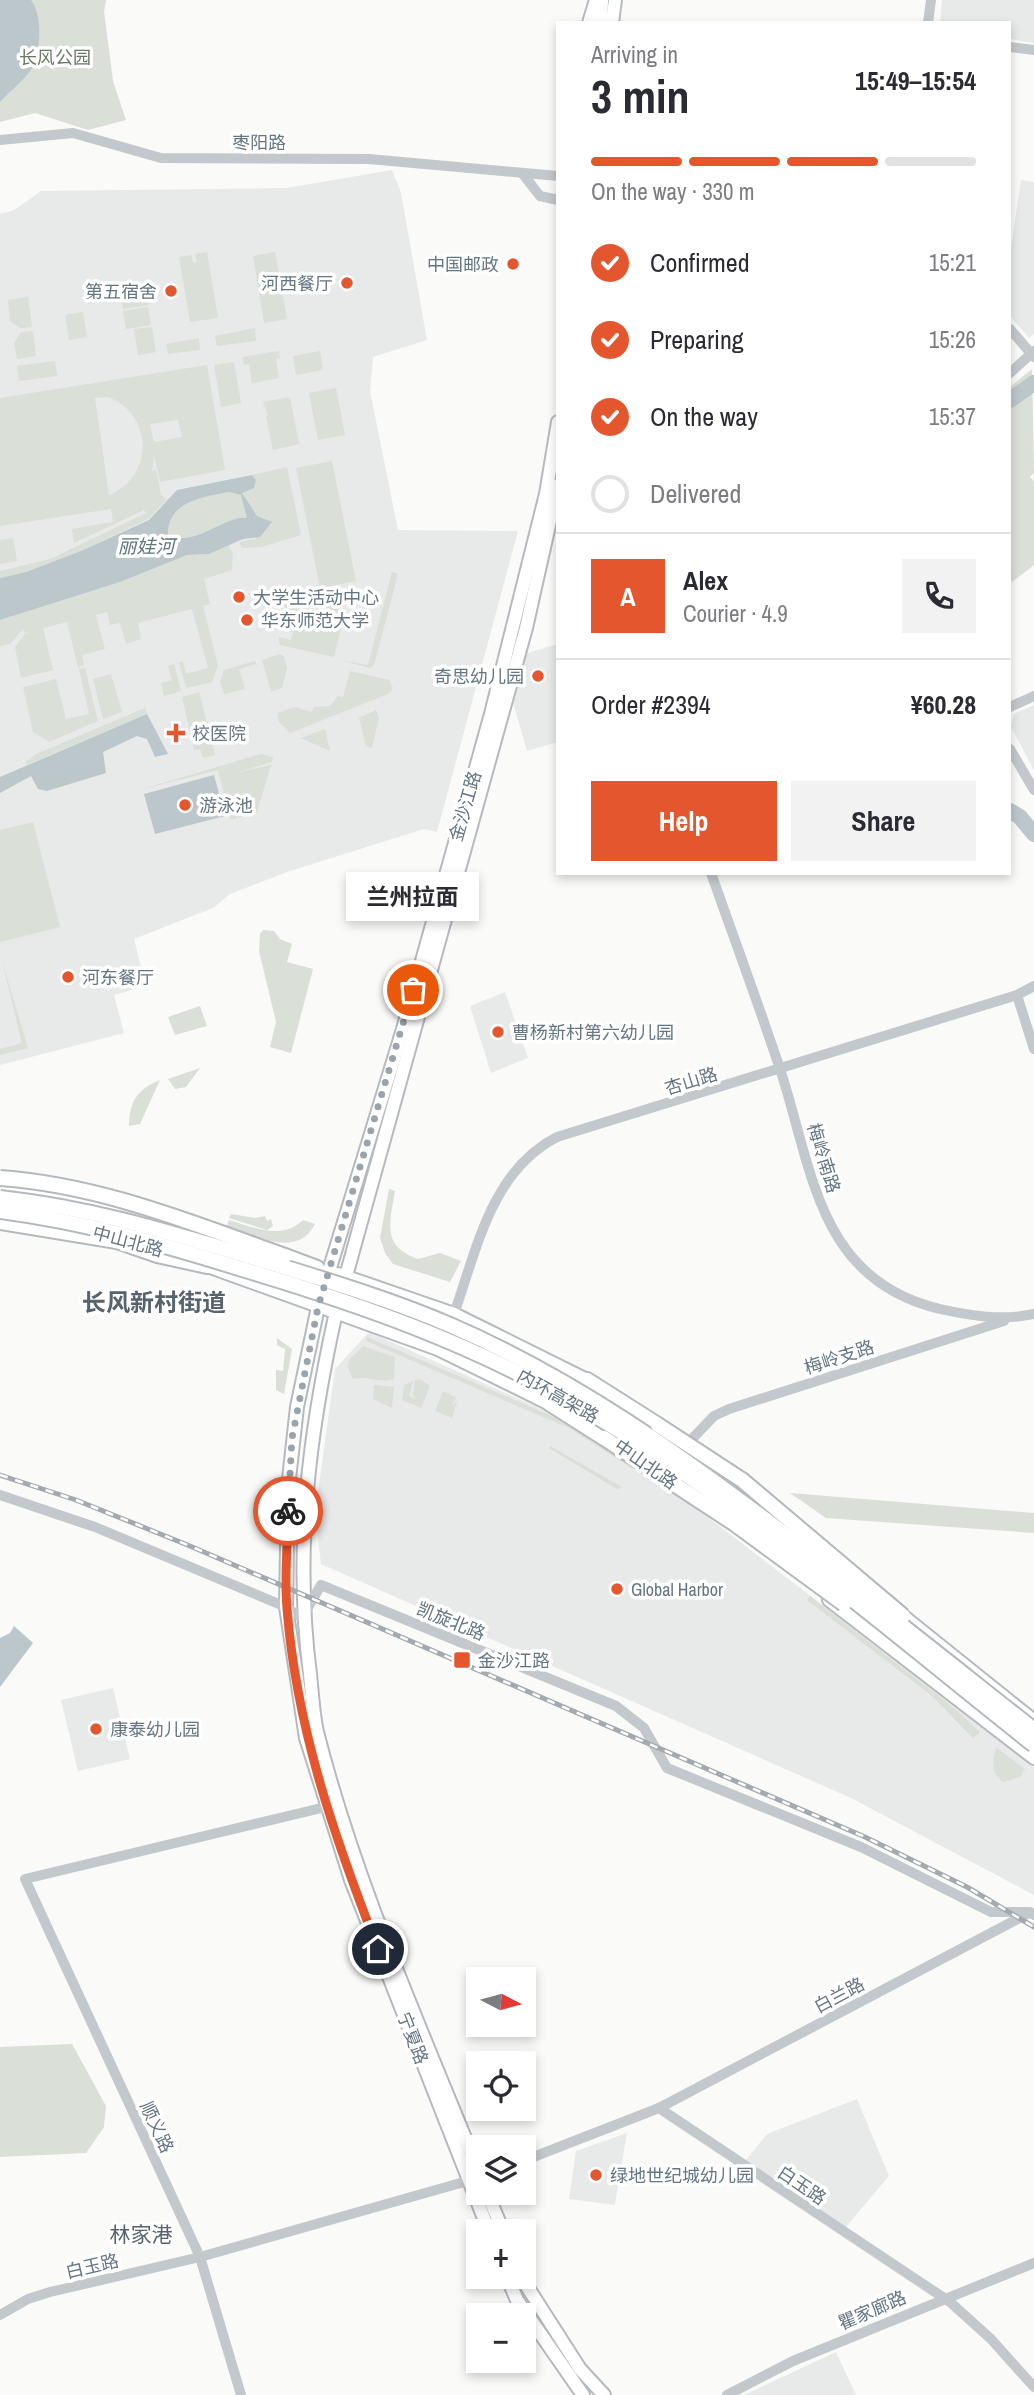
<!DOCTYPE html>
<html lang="en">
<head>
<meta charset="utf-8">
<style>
	:root { --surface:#fff; --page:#f2f2f3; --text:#2b2b33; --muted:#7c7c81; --line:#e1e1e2; --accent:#e4572e }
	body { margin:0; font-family:"Archivo Narrow","Noto Sans SC",sans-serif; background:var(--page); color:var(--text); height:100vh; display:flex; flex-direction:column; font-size:26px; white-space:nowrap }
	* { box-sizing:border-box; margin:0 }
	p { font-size:23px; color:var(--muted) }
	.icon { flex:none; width:38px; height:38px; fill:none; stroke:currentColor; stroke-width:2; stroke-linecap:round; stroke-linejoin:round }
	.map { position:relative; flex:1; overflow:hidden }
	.side { position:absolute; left:556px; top:21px; width:455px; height:854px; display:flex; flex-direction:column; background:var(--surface); border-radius:0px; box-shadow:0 4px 10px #0003 }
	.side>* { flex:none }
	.needle { width:46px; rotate:96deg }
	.buttons { position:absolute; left:466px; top:1967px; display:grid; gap:14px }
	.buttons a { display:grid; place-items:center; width:70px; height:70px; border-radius:0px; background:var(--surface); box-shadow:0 4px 10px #0003; font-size:35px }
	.pin { position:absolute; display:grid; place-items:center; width:60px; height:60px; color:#fff; margin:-30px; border:4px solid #fff; border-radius:50%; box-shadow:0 2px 7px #0007 }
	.courier { position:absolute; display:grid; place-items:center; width:70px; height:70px; margin:-35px; border:5px solid #e4572e; border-radius:50%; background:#fff; color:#222; box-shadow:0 2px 9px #0007 }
	.bubble { position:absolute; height:49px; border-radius:0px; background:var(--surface); box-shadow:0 4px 10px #0003; font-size:23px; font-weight:700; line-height:49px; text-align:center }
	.headline em { font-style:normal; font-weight:700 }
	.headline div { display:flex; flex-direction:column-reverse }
	.headline { display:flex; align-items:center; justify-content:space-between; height:119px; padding:0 35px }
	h1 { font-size:46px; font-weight:700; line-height:52px }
	.bar { display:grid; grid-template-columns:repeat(4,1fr); gap:10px 7px; align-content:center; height:84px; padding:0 35px }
	.bar i { height:9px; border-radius:5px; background:var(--line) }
	.bar .on { background:var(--accent) }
	.bar p { grid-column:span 4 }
	.line { display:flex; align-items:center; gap:18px; padding:0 35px; border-top:2px solid var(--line) }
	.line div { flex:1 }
	.round { display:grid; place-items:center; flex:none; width:74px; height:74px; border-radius:0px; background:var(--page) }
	ol { padding:0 35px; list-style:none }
	li { display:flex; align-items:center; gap:21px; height:77px }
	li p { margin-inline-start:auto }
	li .icon { padding:7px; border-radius:50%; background:var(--accent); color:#fff; stroke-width:4 }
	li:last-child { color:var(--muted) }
	li i { width:38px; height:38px; border:4px solid var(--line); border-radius:50% }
	.cta { display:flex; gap:14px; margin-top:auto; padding:14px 35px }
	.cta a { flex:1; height:80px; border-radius:0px; background:var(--accent); color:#fff; font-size:28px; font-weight:700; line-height:80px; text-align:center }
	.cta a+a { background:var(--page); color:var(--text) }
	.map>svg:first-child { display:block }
	.built { fill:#e8e9e9 }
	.green { fill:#dadfd7; fill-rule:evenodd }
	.water { fill:#bbc7cb; fill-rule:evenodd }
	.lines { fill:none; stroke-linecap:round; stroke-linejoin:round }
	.river { stroke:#bbc7cb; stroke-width:16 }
	.major-casing { stroke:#b5babe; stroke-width:16 }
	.highway-casing { stroke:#b4b9bd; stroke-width:18 }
	.minor { stroke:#c3c8cc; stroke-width:10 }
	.major { stroke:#fff; stroke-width:12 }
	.highway { stroke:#fff; stroke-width:14 }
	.rail-casing { stroke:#a2aab0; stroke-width:5 }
	.rail { stroke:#fff; stroke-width:2.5; stroke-dasharray:8; stroke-linecap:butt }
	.highway-bridge-casing { stroke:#b4b9bd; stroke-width:18; stroke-linecap:butt }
	.highway-bridge { stroke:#fff; stroke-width:14 }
	.done { stroke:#99a4ac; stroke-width:7; stroke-dasharray:0 12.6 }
	.route { stroke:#e4572e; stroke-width:9 }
	.poi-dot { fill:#e4572e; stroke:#fff; stroke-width:2.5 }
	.labels { text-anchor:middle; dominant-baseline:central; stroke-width:7; stroke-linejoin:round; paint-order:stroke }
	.park-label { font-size:18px; fill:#687a64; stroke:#fff }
	.street-label { font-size:18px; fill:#657683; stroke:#fff }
	.poi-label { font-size:18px; fill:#657683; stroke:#fff; text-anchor:start }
	.water-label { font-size:19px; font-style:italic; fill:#60757c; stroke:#fff }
	.quarter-label { font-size:21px; fill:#57646e; stroke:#fff }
	.district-label { font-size:24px; font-weight:bold; fill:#57646e; stroke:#fff }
</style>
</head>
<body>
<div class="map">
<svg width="1034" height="2395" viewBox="0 0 1034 2395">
	<rect width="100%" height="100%" fill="#fafaf8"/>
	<!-- built -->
	<g class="built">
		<polygon points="942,0 1034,0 1034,43 1010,39 1010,23 940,23"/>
		<polygon points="392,170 401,193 427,340 373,357 370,391 398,530 518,531 437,832 424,829 287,872 230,894 213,908 134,939 146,986 114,995 124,1033 0,1065 0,214 14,210 41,191 287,188"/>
		<polygon points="1021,180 1034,182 1034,334 1029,338 1010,316 1010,255"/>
		<polygon points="558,644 558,742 527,751 512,699 524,654"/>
		<polygon points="1034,705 1034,770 1011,727 1014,714"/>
		<polygon points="505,992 528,1058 491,1073 470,1006"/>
		<polygon points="369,1332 573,1423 658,1479 1034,1767 1034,1895 851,1798 321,1564 315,1513 335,1369"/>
		<polygon points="113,1688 130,1759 78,1771 61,1700"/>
		<polygon points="857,2099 889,2176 845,2228 745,2161 767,2134"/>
		<polygon points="627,2133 615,2205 569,2199 576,2151"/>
		<polygon points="836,2352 856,2395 744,2395"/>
	</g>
	<!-- green -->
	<g class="green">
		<polygon points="0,0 106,0 104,11 113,81 126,120 88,130 35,113 0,122"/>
		<polygon points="207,252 218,318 190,322 179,257 191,255 193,263 197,262 195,254"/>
		<polygon points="275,252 287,319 264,323 253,256"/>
		<polygon points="145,288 148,305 123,309 120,292"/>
		<polygon points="28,297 32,327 20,328 10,321 8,300"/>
		<polygon points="148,307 151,325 126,329 123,311"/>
		<polygon points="83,312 87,337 69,340 65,315"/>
		<polygon points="152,327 156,352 138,355 134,329"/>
		<polygon points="255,328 256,341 217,346 215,336"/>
		<polygon points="33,331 36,356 17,359 14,343 21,332"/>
		<polygon points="199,338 200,350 168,354 166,344"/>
		<polygon points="279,351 280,358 276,359 279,378 252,383 249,364 244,365 242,357"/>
		<polygon points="320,351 323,370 296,375 293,356"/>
		<polygon points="55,361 57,376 19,381 17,366"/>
		<polygon points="234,362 241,403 221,407 214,365"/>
		<path d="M207,365L225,470L160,482L154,455L152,471L156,470L161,494L166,500L148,519L81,551L26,572L0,578V571L50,559L146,513L144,510L74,543L72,529L113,522L111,509L0,526V398ZM108,397C154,414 154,477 109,495L95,398ZM178,420L182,437L154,442L150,424Z"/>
		<polygon points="1032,369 1034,473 1030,477 1034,481 1034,565 1012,582 1010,578 1010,387"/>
		<polygon points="336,388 345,435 318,440 309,393"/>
		<polygon points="290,397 299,444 273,450 266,416 268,415 263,402"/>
		<polygon points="332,461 356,581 320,588 296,468"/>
		<polygon points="287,467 301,535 261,547 242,548 239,542 256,539 257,516 248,505 242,491 256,480 252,475"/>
		<path d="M229,492L241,495L248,514L247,518C223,514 197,548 168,535C167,501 204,497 229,492Z"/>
		<polygon points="13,538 17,561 0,564 0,540"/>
		<polygon points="228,545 233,554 232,570 204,579 210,604 203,606 218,666 212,682 186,688 179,662 183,662 186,674 208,668 192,609 138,623 141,639 126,644 120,623 110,625 107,612 96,615 105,649 82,655 84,665 78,667 67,622 43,628 53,670 21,678 15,647 25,634 33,631 25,633 23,629 10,644 0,646 0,620 120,582 171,560 187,555 209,554"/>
		<polygon points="392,572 398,574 374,665 370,668 340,660 368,665"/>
		<polygon points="303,598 346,609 334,657 280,645 278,637 291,640 293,633 284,603"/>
		<polygon points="280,654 284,657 287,668 282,688 271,692 262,660"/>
		<polygon points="255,661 261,676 256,664 239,669 245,689 224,694 220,682 224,670"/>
		<polygon points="174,664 181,691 164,696 161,683 172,680 168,666"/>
		<polygon points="85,668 98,721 49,742 33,732 23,687 56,679 66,719 89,714 79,669"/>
		<polygon points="350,671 389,680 393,688 388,694 290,733 279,722 277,713 295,707 312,712 314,707 330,706 338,696 343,697"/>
		<polygon points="111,674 122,712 103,719 93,679"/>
		<polygon points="199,692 215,755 203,758 200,749 194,750 182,697"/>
		<polygon points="145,708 147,714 26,765 25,762 36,754"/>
		<polygon points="376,710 379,718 372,748 366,746 359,718"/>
		<polygon points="325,729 330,751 301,738"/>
		<polygon points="261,754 273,757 272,762 235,773 271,765 257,812 231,820 218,770 139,790"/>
		<polygon points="33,822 60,927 0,942 0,830"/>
		<polygon points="263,930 274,931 280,939 292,944 287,962 313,969 291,1053 270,1047 276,1022 259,951 260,934"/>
		<polygon points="2,961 28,1048 0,1055 0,1049 22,1043"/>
		<polygon points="200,1006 207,1026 175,1035 168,1017"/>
		<polygon points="200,1068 186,1087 175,1089 168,1079"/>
		<path d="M160,1080L140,1124L129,1126C129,1101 138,1089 160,1080Z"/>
		<path d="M389,1189L395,1191C390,1223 381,1246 418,1259L440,1253L461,1261L450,1282L393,1264L385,1253L380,1238Z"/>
		<polygon points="231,1214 255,1218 265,1216 267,1221 271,1219 273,1226 267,1230 229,1218"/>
		<path d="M229,1220C252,1227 282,1241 303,1220L315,1224C298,1259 253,1236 226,1227Z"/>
		<polygon points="367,1337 573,1425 635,1465 633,1469 571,1429 366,1341"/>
		<polygon points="277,1338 292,1349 284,1394 276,1390 276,1370 283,1371 285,1349 277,1345"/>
		<path d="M363,1346L395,1357L394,1379C381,1384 367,1375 353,1379L348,1368L349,1360Z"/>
		<polygon points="420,1379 430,1386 421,1408 402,1400 404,1385 413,1381 409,1396 416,1399 413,1395 415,1380"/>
		<polygon points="374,1385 394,1387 392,1408 373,1399"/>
		<polygon points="443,1391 457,1398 450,1407 457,1401 452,1418 435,1411"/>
		<polygon points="550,1446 622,1487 617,1489 549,1448"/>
		<polygon points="790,1493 1034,1513 1034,1533 826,1518"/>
		<polygon points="810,1596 955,1709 980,1732 973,1738 932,1696 807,1600"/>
		<path d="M996,1747L1025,1769L1020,1777L1003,1782C990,1772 993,1761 996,1747Z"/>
		<polygon points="72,2044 106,2106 104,2127 86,2153 0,2157 0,2047"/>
	</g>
	<!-- water -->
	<g class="water">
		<path d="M0,0H31C43,15 41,54 31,70C23,81 9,92 0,102Z"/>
		<path d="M252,475L256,480L254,488L242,493L257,516L272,522L260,537L243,539L209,554L187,555L120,582L0,620V578L26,572L81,551L149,520L177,490ZM229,492L241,495L247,518C223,515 197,548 168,535C167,501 204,497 229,492Z"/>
		<polygon points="147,714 168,754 155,757 147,739 137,736 103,752 106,773 47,791 38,789 31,776 0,793 0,777"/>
		<polygon points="214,775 225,816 155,834 144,794"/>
		<polygon points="14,1626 33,1643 0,1687 0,1638 10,1633"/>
	</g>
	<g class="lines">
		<!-- river -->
		<g class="river">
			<polyline points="1010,400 1034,383"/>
			<polyline points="1010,811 1020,817 1034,834"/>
		</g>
		<defs>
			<g id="major">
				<polyline points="589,23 596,0"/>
				<polyline points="601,23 602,0"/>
				<polyline points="612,23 615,0"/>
				<polyline points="17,1182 42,1194 117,1205 197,1234"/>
				<polyline points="0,1189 31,1192"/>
				<polyline points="199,1263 438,1349 558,1408"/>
				<polyline points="338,1274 454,1314 595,1384"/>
				<polyline points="692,1455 778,1519"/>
				<polyline points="829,1600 1034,1758"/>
				<polyline points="898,1612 1034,1721"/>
				<path d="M478,2170C420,2026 355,1882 317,1732C313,1714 312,1693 310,1674C294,1550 309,1433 336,1312L526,628L558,485"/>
				<polyline points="487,2193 503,2231"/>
				<polyline points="489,2231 351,1880 306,1738 286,1607 288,1488 297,1407 318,1307 403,1029 491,714 546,494 558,422"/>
				<polyline points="507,2277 517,2300 583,2395"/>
				<polyline points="521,2277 580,2369 604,2395"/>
			</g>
			<g id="highway">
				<polyline points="0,1222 117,1241 157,1255 207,1266"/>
				<polyline points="285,1256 317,1268"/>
				<polyline points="587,1380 658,1425"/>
				<polyline points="549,1403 604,1438"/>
			</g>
		</defs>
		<!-- major casing -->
		<use href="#major" class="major-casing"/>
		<!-- highway casing -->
		<use href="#highway" class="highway-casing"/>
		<!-- minor -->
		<g class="minor">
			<polyline points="928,23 931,0"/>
			<polyline points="1010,47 1034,50"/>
			<polyline points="0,140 73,133 161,158 369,159 558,176"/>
			<polyline points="522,173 540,196 558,200"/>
			<polyline points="1010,329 1034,357"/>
			<polyline points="1010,373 1034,351"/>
			<polyline points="1010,707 1034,696"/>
			<polyline points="1010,749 1034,790"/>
			<path d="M711,873C734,938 758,1003 780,1069C813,1169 817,1280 940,1309C972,1316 1002,1321 1034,1314"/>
			<polyline points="1017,995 1034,1049"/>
			<path d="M454,1314C477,1249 491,1171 557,1137L1017,995L1034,986"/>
			<polyline points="691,1440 714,1416 729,1409 1004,1321"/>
			<polyline points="0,1495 95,1527 286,1607 302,1618 321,1585 616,1706 644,1728 667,1768 861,1847 991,1912 1030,1912 1034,1915"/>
			<polyline points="659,2108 1027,1914"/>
			<polyline points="523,2161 659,2108 950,2302 991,2339 1034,2387"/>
			<polyline points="0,2315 28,2299 50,2292 200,2257 478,2178"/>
			<polyline points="241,2395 200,2257 25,1879 334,1805"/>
			<polyline points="727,2395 793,2361 1034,2263"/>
		</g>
		<!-- major -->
		<use href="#major" class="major"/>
		<!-- highway -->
		<use href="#highway" class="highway"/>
		<defs>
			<polyline id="rail" points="0,1475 76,1500 190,1546 865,1837 967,1887 1034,1927"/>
		</defs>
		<!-- rail casing -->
		<use href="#rail" class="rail-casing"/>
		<!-- rail -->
		<use href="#rail" class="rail"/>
		<defs>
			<g id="highway-bridge">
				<path d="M0,1178C100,1185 192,1223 285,1256"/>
				<path d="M0,1198C90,1208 162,1230 248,1256C315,1277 385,1297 450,1325C575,1379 684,1457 791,1539C873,1602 953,1666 1034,1730"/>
				<path d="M0,1211C84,1222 162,1244 242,1269C359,1304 471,1343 577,1405C740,1500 886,1628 1034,1745"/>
				<polyline points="658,1425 742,1480 903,1616"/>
				<polyline points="604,1438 735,1524 844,1604"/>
			</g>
		</defs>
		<!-- highway-bridge casing -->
		<use href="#highway-bridge" class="highway-bridge-casing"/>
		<!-- highway-bridge -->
		<use href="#highway-bridge" class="highway-bridge"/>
	</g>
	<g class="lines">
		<!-- done -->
		<polyline class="done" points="288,1511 292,1438 318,1307 413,990"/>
		<!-- route -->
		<path class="route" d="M288,1511C288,1543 284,1577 287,1608C296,1727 335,1839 378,1949"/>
	</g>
	<!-- markers -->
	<g class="poi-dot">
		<circle cx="513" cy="264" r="7"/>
		<circle cx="347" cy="283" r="7"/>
		<circle cx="171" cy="291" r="7"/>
		<circle cx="239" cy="597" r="7"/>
		<circle cx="247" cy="620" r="7"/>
		<circle cx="538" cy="676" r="7"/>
		<path d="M172.5 722.5h7v7h7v7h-7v7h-7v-7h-7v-7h7z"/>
		<circle cx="185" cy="805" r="7"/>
		<circle cx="68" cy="977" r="7"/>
		<circle cx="498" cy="1032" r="7"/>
		<circle cx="617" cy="1589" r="7"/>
		<rect x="453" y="1651" width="18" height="18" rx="3.5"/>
		<circle cx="96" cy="1729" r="7"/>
		<circle cx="596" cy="2175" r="7"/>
	</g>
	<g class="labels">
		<!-- park labels -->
		<g class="park-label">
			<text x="55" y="57">长风公园</text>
		</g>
		<!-- street labels -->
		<g class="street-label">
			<text x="259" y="142">枣阳路</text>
			<text transform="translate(465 806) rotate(-74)">金沙江路</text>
			<text transform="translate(691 1081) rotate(-17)">杏山路</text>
			<text transform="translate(824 1158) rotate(73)">梅岭南路</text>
			<text transform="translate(128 1241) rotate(15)">中山北路</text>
			<text transform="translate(839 1357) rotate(-18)">梅岭支路</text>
			<text transform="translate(558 1396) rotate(29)">内环高架路</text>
			<text transform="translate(646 1464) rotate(35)">中山北路</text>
			<text transform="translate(451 1621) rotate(22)">凯旋北路</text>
			<text transform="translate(839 1995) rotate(-28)">白兰路</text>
			<text transform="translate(413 2038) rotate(69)">宁夏路</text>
			<text transform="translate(157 2127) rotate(65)">顺义路</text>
			<text transform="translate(802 2185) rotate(34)">白玉路</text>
			<text transform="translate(92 2266) rotate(-13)">白玉路</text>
			<text transform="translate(872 2310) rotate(-23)">瞿家廊路</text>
		</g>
		<!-- poi labels -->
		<g class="poi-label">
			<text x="499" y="264" text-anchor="end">中国邮政</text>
			<text x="333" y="283" text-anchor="end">河西餐厅</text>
			<text x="157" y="291" text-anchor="end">第五宿舍</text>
			<text x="253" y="597">大学生活动中心</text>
			<text x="261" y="620">华东师范大学</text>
			<text x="524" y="676" text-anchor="end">奇思幼儿园</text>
			<text x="192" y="733">校医院</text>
			<text x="199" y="805">游泳池</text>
			<text x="82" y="977">河东餐厅</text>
			<text x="512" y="1032">曹杨新村第六幼儿园</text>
			<text x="631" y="1589">Global Harbor</text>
			<text x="478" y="1660">金沙江路</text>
			<text x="110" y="1729">康泰幼儿园</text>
			<text x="610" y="2175">绿地世纪城幼儿园</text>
		</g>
		<!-- water labels -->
		<g class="water-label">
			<text x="146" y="546">丽娃河</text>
		</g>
		<!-- quarter labels -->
		<g class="quarter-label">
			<text x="141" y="2234">林家港</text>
		</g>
		<!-- district labels -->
		<g class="district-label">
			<text x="154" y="1302">长风新村街道</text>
		</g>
	</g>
</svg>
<div class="buttons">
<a><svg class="needle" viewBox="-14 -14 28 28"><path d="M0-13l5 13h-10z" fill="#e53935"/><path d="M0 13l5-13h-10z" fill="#7c7c81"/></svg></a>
<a><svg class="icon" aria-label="locate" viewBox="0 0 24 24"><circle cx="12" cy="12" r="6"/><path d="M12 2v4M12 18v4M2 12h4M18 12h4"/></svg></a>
<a><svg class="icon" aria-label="layers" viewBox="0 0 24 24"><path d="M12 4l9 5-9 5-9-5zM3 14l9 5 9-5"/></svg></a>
<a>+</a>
<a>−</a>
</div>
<div class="pin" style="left:413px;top:990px;background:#ea580c"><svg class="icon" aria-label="bag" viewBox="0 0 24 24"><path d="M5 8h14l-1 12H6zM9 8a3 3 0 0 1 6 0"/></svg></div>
<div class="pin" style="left:378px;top:1949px;background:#1f2937"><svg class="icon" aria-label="home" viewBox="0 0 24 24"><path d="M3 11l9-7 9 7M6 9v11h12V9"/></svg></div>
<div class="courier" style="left:288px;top:1511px"><svg class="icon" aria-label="bike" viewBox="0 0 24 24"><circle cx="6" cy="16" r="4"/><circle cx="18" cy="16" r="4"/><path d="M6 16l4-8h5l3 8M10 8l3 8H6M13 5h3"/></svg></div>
<div class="bubble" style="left:346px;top:872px;width:133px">兰州拉面</div>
<section class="side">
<div class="headline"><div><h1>3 min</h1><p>Arriving in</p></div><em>15:49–15:54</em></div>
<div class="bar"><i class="on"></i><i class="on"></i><i class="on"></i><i></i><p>On the way · 330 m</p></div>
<ol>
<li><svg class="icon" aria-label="check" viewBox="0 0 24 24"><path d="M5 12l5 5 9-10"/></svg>Confirmed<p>15:21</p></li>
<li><svg class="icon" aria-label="check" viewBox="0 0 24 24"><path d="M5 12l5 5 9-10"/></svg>Preparing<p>15:26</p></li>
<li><svg class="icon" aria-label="check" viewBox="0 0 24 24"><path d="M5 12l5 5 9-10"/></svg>On the way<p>15:37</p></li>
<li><i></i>Delivered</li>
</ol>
<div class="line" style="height:126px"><b class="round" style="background:var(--accent);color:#fff">A</b><div><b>Alex</b><p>Courier · 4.9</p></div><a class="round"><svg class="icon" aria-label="phone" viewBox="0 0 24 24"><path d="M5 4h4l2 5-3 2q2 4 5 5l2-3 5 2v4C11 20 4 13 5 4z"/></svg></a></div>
<div class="line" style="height:91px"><div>Order #2394</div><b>¥60.28</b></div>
<div class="cta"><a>Help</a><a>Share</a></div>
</section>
</div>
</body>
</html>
